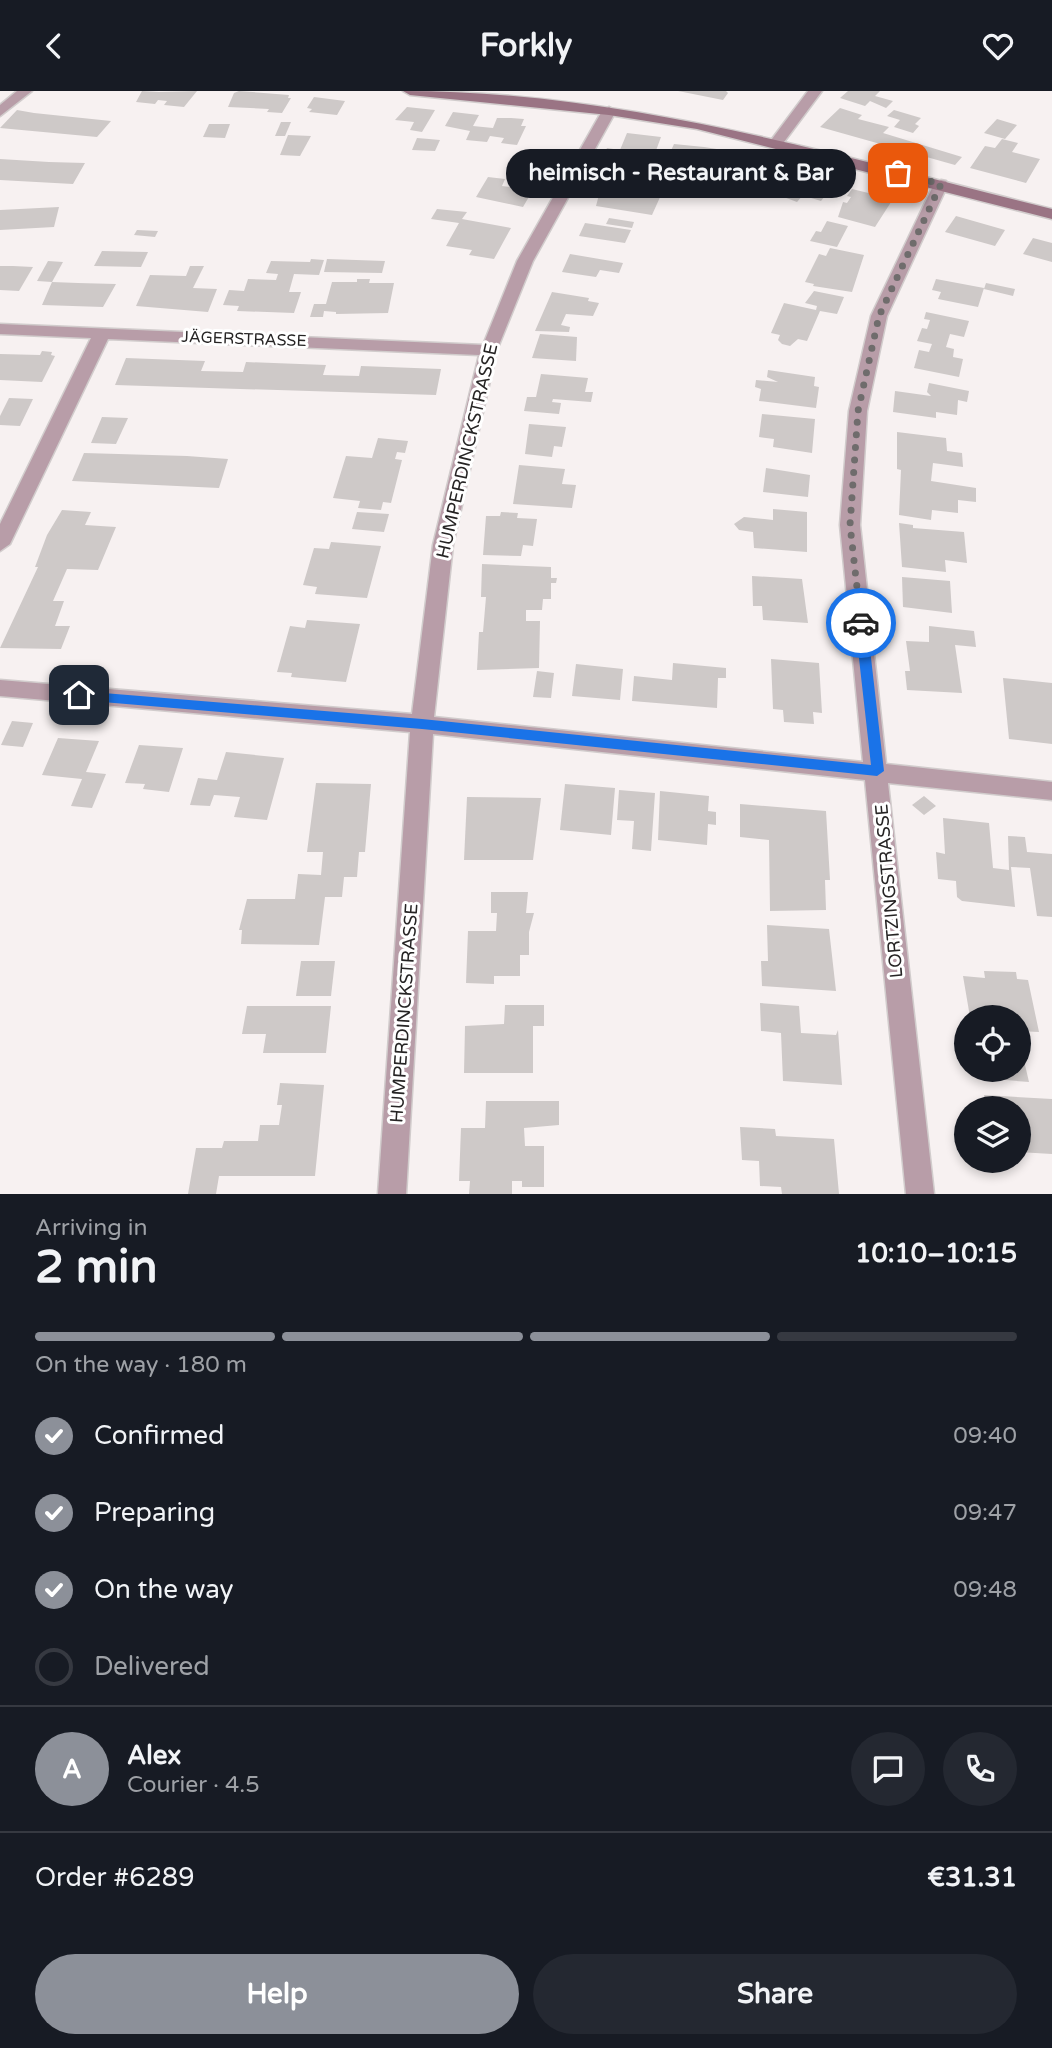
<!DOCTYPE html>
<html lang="en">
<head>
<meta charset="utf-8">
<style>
	:root { --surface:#171b24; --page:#242831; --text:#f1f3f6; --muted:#9ea1a6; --line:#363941; --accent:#8c9099 }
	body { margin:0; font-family:"Varela Round",sans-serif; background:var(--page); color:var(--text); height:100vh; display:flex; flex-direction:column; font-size:26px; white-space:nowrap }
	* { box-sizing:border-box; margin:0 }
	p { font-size:23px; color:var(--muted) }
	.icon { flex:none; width:38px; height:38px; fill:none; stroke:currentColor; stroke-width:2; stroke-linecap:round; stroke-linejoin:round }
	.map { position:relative; height:1103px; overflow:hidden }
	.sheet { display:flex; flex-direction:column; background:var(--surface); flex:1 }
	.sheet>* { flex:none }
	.controls { position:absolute; left:954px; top:914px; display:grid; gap:14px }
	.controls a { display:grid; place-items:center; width:77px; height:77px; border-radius:50%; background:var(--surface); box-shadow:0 4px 10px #0003; font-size:35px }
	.pin { position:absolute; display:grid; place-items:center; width:60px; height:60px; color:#fff; margin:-30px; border-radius:14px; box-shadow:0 4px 10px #0006 }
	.courier { position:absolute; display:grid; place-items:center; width:70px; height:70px; margin:-35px; border:5px solid #1a73e8; border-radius:50%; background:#fff; color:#222; box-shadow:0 2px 9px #0007 }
	.bubble { position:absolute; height:49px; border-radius:24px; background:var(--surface); box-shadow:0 4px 10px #0003; font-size:23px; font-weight:700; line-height:49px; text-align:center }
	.head em { font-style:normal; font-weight:700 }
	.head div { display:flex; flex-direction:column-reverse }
	.head { display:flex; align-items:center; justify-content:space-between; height:119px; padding:0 35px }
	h1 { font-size:46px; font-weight:700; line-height:52px }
	.bar { display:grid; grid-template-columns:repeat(4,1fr); gap:10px 7px; align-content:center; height:84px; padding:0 35px }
	.bar i { height:9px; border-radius:5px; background:var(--line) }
	.bar .active { background:var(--accent) }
	.bar p { grid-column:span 4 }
	.line { display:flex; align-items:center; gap:18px; padding:0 35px; border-top:2px solid var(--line) }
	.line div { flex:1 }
	.round { display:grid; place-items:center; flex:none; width:74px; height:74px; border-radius:37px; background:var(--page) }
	ol { padding:0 35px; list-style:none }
	li { display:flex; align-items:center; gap:21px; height:77px }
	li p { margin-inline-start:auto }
	li .icon { padding:7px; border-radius:50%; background:var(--accent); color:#fff; stroke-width:4 }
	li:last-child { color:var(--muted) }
	li i { width:38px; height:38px; border:4px solid var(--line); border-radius:50% }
	.primary-button { display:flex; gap:14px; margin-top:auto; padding:14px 35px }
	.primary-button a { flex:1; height:80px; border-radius:42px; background:var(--accent); color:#fff; font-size:28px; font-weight:700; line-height:80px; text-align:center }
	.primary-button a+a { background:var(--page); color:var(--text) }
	header { display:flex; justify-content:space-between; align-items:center; height:91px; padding:0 35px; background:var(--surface); font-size:32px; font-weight:700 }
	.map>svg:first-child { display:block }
	.building { fill:#cec9c8 }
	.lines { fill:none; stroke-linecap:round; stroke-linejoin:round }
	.street-casing { stroke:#d1cccc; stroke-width:3 }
	.secondary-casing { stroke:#d1cccc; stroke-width:3 }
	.street { fill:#b89da8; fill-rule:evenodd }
	.secondary { fill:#9a7484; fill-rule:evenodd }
	.route { fill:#1a73e8 }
	.done { stroke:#6f6c6c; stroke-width:7; stroke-dasharray:0 12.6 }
	.labels { text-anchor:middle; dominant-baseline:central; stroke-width:6; stroke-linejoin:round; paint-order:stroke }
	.far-street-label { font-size:16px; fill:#262424; stroke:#fff }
	.street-label { font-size:18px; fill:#262424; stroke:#fff }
</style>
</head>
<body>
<header><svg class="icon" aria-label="back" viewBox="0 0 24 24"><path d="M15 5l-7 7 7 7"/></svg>Forkly<svg class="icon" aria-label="heart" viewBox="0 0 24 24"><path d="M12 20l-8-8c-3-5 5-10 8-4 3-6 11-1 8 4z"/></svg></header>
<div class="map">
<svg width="1052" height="1103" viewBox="0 0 1052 1103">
	<rect width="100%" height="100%" fill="#f7f1f1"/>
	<!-- building -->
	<g class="building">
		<polygon points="142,0 159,1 197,0 184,16 164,14 167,10 158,9 155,13 136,11"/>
		<polygon points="239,0 289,4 288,7 291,7 282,22 267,21 269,18 228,16 234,2"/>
		<polygon points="678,0 726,0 728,2 723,9"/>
		<polygon points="848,0 880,0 875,5 893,10 886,17 870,10 865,15 840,7"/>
		<polygon points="314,6 345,10 337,24 309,21 312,18 307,17"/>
		<polygon points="407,16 435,19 422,41 410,39 414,31 395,29"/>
		<polygon points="840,17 862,24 858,28 889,36 883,42 962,66 955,74 820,36"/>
		<polygon points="17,19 34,22 111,30 97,46 0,37"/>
		<polygon points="894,19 921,27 915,33 919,35 913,42 894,36 900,29 887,25"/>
		<polygon points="453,21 479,24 473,35 493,37 497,27 511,27 524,28 521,35 526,35 517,54 501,52 504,47 490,45 487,51 466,49 470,40 445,35"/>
		<polygon points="997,28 1017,34 1005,48 984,42"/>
		<polygon points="281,31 291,31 285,45 275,45"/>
		<polygon points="209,33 230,33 225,47 203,46"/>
		<polygon points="627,42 661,46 654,65 630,59 625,69 603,66 607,57 620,59"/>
		<polygon points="288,44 311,45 300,65 280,64"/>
		<polygon points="417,47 429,48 440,49 435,60 412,59"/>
		<polygon points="1002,48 1018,52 1012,61 1040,68 1026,92 970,77 985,55 995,57"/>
		<polygon points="674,53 704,56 773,67 767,78 746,75 745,78 730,77 669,64"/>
		<polygon points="0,68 49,71 85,72 73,93 18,90 0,89"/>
		<polygon points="644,72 678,76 658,79 650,96 606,90 613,75 641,79"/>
		<polygon points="791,80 818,87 797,111 765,99 774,89 781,91"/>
		<polygon points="488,86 505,88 502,95 533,99 523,116 476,106"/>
		<polygon points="819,93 832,96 821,110 808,106"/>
		<polygon points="852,98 893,108 875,136 838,126 843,111 847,112 851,106 847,105"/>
		<polygon points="600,100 640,106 643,101 661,104 652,124 596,115"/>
		<polygon points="59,116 54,136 0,139 0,119"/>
		<polygon points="437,118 467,121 462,128 511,137 494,168 469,164 472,159 446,155 459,132 431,128"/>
		<polygon points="956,125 1005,139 995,155 945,141"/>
		<polygon points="609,127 634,131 632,137 606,133"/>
		<polygon points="827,130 848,135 837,156 810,150 816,140 821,141"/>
		<polygon points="585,132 631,139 625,152 579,145"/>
		<polygon points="137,139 158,140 155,146 134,144"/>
		<polygon points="1033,147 1052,152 1052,171 1023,163"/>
		<polygon points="830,157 864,164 852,201 813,195 814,193 805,191 819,163 826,165"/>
		<polygon points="102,160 148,161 141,176 94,175"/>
		<polygon points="570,163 623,172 619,182 600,179 596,186 562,181"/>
		<polygon points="311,168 324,169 319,184 294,183 289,201 301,201 294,222 237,220 239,215 223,214 229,199 244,200 248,188 276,189 278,183 266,182 271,170 310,171"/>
		<polygon points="327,168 385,170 382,182 324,181"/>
		<polygon points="48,170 63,171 52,191 37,190"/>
		<polygon points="0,175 13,175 33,176 19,200 0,199"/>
		<polygon points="190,175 204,175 193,197 217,198 208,221 136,215 150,184 186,185"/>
		<polygon points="357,188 370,188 369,192 394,192 388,222 336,223 336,221 324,220 323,226 310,226 314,213 326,213 332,191 357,191"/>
		<polygon points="936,188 984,197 978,216 938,208 941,201 932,199"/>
		<polygon points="52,191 78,192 116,193 103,216 42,214"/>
		<polygon points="986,192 1015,198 1013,205 984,198"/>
		<polygon points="814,200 844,206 837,223 820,220 807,250 798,248 790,255 782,253 778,249 780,244 771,242 784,212 816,219 817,215 805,212"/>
		<polygon points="552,201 589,207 588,210 599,212 593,225 566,223 561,234 570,236 569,241 535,240"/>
		<polygon points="926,221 969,230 964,246 950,243 946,256 954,258 953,266 963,268 959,286 914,277 919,259 929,261 932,253 917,250 922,237 927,238 930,229 924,228"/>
		<polygon points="540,243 577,246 576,270 532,267"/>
		<polygon points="42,260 52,261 51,264 55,265 42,291 0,289 0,263 40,264"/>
		<polygon points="126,267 205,270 201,280 243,281 246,271 326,274 323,284 359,285 361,275 441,278 436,304 115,294"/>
		<polygon points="768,279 815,286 814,295 819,296 816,317 759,310 761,298 755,296 756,289 778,291 767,286"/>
		<polygon points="541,283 588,287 585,301 593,301 591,311 553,308 552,311 561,312 559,323 524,320 527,306 536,306"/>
		<polygon points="929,292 969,300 967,311 958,309 957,324 936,321 936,327 893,321 895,300 931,305 927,301"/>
		<polygon points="9,307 33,308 20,335 0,334 0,325"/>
		<polygon points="762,323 815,328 812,362 773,356 774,348 759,346"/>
		<polygon points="102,326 128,327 116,353 91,352"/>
		<polygon points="529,333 566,336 562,356 554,355 552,366 525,363"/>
		<polygon points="897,341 946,347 947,360 962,362 963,376 933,372 931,390 976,397 976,411 958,409 958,422 932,419 931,429 899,424 901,379 897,378"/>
		<polygon points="378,347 408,350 405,362 397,361 395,368 402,369 391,412 383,411 381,419 358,417 360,410 333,407 346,365 372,367"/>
		<polygon points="84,362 187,365 228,368 219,397 72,390"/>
		<polygon points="519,374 565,378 562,393 576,394 572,417 513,413"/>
		<polygon points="766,377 810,384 808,406 763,401"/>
		<polygon points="773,418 807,421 807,461 754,457 753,441 739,439 734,433 744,426 773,429"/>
		<polygon points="62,419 91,421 85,434 116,436 98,479 67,478 53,510 64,510 55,535 70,535 61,558 0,557 38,476 35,476 47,444"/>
		<polygon points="357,421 389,423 384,441 352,438"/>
		<polygon points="501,421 518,422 517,427 537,428 533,455 523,454 521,465 483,464 486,425 500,425"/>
		<polygon points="899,432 913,434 913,437 964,441 967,472 945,469 946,481 902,476"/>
		<polygon points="331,451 381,455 367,507 315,503 317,496 303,494 314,457 329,458"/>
		<polygon points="482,473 551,476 551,487 557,487 556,492 551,492 551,508 543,508 542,519 526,519 526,530 540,530 539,577 477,579 479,541 483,541 486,506 481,506"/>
		<polygon points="752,485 802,488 808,532 763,529 762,515 753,515"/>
		<polygon points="902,486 950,490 952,522 903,516"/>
		<polygon points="307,529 360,533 346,591 291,586 292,582 277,581 290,535 305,537"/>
		<polygon points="929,535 974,540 976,556 955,554 962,602 907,599 905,580 910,580 906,550 929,551"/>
		<polygon points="771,568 819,572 822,622 813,621 814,633 784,631 783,619 773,618"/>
		<polygon points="673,572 726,577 726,587 718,587 717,617 632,610 634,585 672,589"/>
		<polygon points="576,573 623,578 620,609 572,605"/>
		<polygon points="537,580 554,582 551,607 533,606"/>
		<polygon points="1003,587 1052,592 1052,653 1009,648"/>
		<polygon points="12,630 33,632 23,656 1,654"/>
		<polygon points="58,647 99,650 86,681 106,683 92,717 71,715 82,688 42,684"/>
		<polygon points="139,654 183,657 169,701 143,698 145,693 125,692"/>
		<polygon points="226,661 284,667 267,729 234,726 240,706 214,704 210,715 190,714 198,687 217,689"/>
		<polygon points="316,692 371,693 365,761 359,761 357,786 344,786 342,806 325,806 319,854 241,853 242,839 239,839 247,808 295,808 298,783 321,784 323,761 307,761"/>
		<polygon points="565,693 615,697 611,744 560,739"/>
		<polygon points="619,699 655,702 651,760 632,758 634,730 617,729"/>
		<polygon points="660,700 709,705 708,720 716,721 716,734 708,733 707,754 658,749"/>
		<polygon points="924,705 936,715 924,724 912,714"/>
		<polygon points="467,706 541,707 533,769 464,769"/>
		<polygon points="740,713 826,720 830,789 825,789 826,819 770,820 769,749 740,746"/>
		<polygon points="943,727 989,732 993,777 1009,779 1008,745 1025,746 1027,761 1052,763 1052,826 1037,825 1030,777 1011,776 1015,816 962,810 957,806 956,790 938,788 936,761 945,763"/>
		<polygon points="491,801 528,801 526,822 534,822 529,841 529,864 520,864 520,885 494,885 494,893 466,892 468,840 496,840 497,822 491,822"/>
		<polygon points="767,834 829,838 836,900 762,895 761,870 768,870"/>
		<polygon points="301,870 335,870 331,905 296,905"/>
		<polygon points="984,880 1016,881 1017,888 1028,889 1039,941 1018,940 1018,926 970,926 963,885 985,887"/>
		<polygon points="760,912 799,915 801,942 836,944 838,939 842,994 783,990 781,942 761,940"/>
		<polygon points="505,914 544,914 544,935 533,935 533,982 464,982 465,935 504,933"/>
		<polygon points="247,915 331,915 326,962 263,962 266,943 242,943"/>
		<polygon points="1018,944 1029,991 981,987 980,978 1018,978"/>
		<polygon points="280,992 324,994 315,1085 219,1085 216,1103 188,1103 196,1057 222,1057 224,1050 258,1050 260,1034 279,1034 282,1014 277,1014"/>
		<polygon points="984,1004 1052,1008 1052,1063 1018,1061 1018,1017 987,1017"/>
		<polygon points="486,1010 559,1010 559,1034 524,1037 525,1055 544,1055 544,1096 522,1096 522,1090 512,1090 512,1103 469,1103 470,1090 459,1090 461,1037 485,1037"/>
		<polygon points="740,1036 775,1038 776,1045 834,1048 839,1103 782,1103 781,1096 760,1095 759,1070 742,1069"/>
	</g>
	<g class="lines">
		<defs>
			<g id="street">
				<polygon points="17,0 32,0 0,25 0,14"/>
				<polygon points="808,0 822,0 781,55 771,55 769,52"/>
				<polygon points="609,16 616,20 533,170 497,259 453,454 434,626 863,671 840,434 849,320 871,225 934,93 941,89 946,90 948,93 887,225 867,320 860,434 886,673 1052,691 1052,709 888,692 934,1103 906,1103 865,689 433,643 406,1103 378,1103 410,641 0,605 0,589 412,623 433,454 479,264 108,248 10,453 0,460 0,433 91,247 0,243 0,233 483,254 517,170 602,20"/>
			</g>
			<path id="secondary" d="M403,0C625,0 839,65 1052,118V128L697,38L609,24L410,4Z"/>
		</defs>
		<!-- street casing -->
		<use href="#street" class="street-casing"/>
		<!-- secondary casing -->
		<use href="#secondary" class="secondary-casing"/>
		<!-- street -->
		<use href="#street" class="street"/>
		<!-- secondary -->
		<use href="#secondary" class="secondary"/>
	</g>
	<!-- route -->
	<polygon class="route" points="861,528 867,532 884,680 877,685 422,638 79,609 73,604 79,600 422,628 871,674 855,532"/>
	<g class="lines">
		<!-- done -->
		<polyline class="done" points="861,532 850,434 858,320 879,225 941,93 898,82"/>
	</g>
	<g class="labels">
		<!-- far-street labels -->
		<g class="far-street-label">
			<text transform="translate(244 248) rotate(2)">JÄGERSTRASSE</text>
		</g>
		<!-- street labels -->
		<g class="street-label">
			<text transform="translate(467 360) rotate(-77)">HUMPERDINCKSTRASSE</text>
			<text transform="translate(889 800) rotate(-95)">LORTZINGSTRASSE</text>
			<text transform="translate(404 922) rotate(-86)">HUMPERDINCKSTRASSE</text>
		</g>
	</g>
</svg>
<div class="controls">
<a><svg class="icon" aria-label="locate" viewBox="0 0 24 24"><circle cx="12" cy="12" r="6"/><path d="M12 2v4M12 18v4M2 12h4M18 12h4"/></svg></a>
<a><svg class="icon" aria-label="layers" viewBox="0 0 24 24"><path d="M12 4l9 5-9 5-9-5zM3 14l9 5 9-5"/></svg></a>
</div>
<div class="pin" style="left:898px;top:82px;background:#ea580c"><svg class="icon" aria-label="bag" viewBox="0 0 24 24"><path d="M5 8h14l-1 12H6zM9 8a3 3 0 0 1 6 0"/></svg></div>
<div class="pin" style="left:79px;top:604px;background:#1f2937"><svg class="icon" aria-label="home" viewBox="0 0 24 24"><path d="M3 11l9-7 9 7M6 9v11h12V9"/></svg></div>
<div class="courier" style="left:861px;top:532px"><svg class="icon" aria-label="car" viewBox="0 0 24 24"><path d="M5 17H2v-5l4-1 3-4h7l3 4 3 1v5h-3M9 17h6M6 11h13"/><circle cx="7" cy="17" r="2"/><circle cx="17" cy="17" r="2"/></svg></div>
<div class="bubble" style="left:506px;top:58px;width:350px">heimisch - Restaurant &amp; Bar</div>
</div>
<section class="sheet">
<div class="head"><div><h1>2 min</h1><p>Arriving in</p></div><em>10:10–10:15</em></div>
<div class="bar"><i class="active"></i><i class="active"></i><i class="active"></i><i></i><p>On the way · 180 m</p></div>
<ol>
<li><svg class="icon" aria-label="check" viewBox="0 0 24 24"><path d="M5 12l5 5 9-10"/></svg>Confirmed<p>09:40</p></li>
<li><svg class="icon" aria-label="check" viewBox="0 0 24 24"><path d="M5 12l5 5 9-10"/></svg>Preparing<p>09:47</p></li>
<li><svg class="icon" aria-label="check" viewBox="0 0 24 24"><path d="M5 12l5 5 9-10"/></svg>On the way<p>09:48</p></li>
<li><i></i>Delivered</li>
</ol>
<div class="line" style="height:126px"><b class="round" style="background:var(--accent);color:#fff">A</b><div><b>Alex</b><p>Courier · 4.5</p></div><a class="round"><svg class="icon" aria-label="chat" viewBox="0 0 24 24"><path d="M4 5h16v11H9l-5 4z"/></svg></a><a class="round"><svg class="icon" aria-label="phone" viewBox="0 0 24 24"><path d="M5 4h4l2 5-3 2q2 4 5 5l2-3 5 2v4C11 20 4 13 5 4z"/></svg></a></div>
<div class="line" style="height:91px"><div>Order #6289</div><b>€31.31</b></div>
<div class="primary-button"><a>Help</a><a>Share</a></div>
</section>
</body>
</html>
